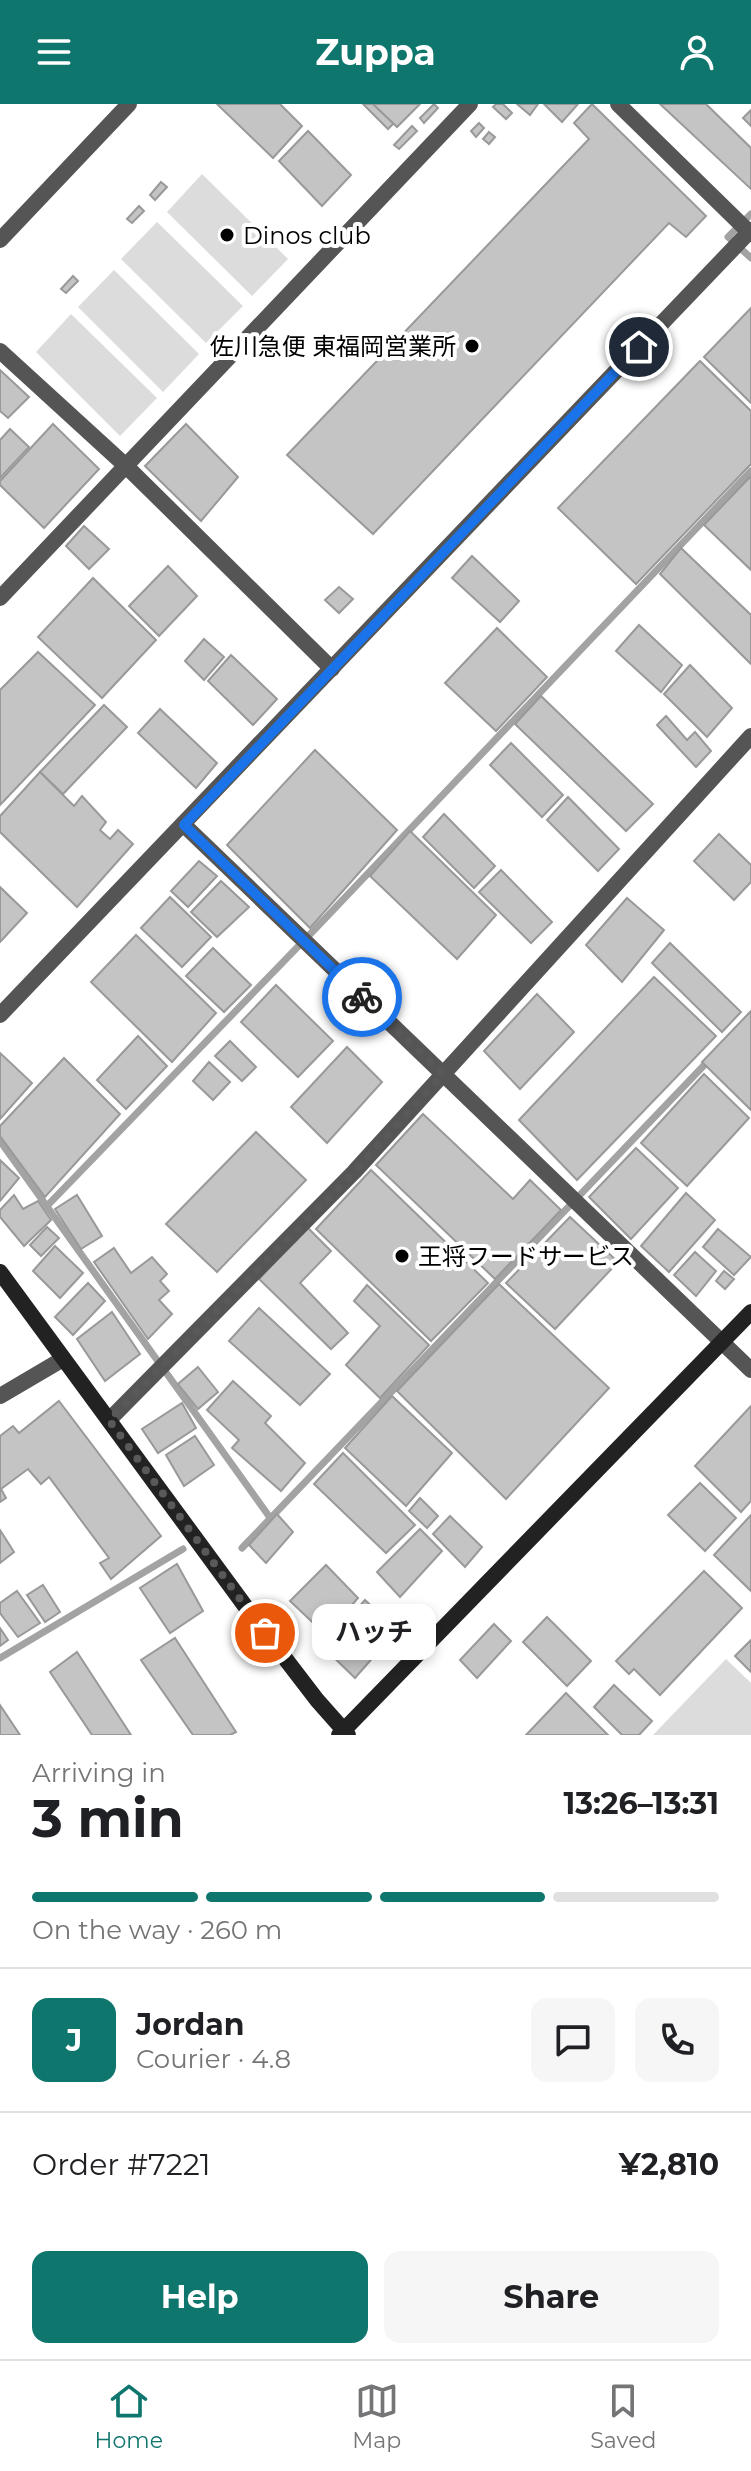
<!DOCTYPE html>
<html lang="en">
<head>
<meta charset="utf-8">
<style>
	:root { --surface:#fff; --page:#f6f6f6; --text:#202124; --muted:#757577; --line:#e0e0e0; --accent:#0f766e }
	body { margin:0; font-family:Montserrat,"Noto Sans JP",sans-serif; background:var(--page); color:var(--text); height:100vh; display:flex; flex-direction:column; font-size:30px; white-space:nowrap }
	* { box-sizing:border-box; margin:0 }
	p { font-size:26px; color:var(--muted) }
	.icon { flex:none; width:44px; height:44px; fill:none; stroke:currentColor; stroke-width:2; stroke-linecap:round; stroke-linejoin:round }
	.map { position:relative; height:1631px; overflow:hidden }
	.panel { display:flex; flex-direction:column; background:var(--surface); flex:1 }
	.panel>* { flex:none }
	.pin { position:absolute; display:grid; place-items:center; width:68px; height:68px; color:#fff; margin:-34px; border:4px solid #fff; border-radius:50%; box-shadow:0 2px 8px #0007 }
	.courier { position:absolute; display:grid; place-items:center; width:80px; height:80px; margin:-40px; border:6px solid #1a73e8; border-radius:50%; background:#fff; color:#222; box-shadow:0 2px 10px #0007 }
	.bubble { position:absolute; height:56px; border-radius:16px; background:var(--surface); box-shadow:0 4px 12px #0003; font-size:26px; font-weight:700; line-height:56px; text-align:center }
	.overview em { font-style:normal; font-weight:700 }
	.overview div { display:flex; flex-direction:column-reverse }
	.overview { display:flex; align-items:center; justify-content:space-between; height:136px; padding:0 32px }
	h1 { font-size:52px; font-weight:700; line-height:60px }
	.bar { display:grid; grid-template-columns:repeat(4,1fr); gap:12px 8px; align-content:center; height:96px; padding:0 32px }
	.bar i { height:10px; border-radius:6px; background:var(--line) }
	.bar .current { background:var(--accent) }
	.bar p { grid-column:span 4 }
	.line { display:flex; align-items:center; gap:20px; padding:0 32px; border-top:2px solid var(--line) }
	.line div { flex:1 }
	.round { display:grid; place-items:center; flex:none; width:84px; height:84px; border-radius:16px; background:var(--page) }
	.action { display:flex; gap:16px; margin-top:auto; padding:16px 32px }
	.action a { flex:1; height:92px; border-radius:16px; background:var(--accent); color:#fff; font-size:32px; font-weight:700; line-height:92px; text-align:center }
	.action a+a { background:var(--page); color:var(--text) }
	header { display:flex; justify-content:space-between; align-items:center; height:104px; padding:0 32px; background:var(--accent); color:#fff; font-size:36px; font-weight:700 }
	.dock { display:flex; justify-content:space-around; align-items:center; height:112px; border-top:2px solid var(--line); background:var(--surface); font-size:22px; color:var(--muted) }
	.dock a { display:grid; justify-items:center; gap:4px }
	.dock .current { color:var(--accent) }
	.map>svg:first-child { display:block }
	.green { fill:#dcdcdc }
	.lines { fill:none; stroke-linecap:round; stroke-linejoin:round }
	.stream { stroke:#a3a3a3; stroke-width:7 }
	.building { fill:#c4c4c4; stroke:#999; stroke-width:2 }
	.street { stroke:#555; stroke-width:16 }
	.secondary { stroke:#222; stroke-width:16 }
	.done { stroke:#595959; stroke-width:8; stroke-dasharray:0 14.4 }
	.route { stroke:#1a73e8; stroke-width:10 }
	.poi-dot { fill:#000; stroke:#fff; stroke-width:3 }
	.labels { text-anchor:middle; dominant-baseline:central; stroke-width:8; stroke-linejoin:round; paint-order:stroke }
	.poi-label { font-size:24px; fill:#000; stroke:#fff; text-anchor:start }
</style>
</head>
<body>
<header><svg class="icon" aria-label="menu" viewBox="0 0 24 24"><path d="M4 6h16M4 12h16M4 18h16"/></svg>Zuppa<svg class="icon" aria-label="person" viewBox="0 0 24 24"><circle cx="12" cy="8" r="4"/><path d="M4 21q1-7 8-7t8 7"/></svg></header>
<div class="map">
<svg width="751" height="1631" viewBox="0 0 751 1631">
	<rect width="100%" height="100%" fill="#fff"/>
	<!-- green -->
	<g class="green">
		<polygon points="202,70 288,155 252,192 167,108"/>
		<polygon points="157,118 243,202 206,239 121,155"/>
		<polygon points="114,166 199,250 163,288 78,203"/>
		<polygon points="71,210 157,294 120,332 36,248"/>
		<polygon points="726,1555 751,1579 751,1631 653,1631"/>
	</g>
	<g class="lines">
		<!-- stream -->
		<g class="stream">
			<polyline points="751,110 728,133 751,154"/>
			<polyline points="0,1037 271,1415"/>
			<polyline points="47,1102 316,824 751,367"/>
			<polyline points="242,1444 711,954"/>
			<polyline points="0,1554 183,1445"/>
		</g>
	</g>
	<!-- building -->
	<g class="building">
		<polygon points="217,0 280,0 302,22 273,54"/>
		<polygon points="363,0 373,0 394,19 388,25"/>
		<polygon points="373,0 420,0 397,23"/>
		<polygon points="434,0 438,4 424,19 420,14"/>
		<polygon points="496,0 503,0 512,9 506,15 493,3"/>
		<polygon points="517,0 538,0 530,11"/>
		<polygon points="544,0 578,0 562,18"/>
		<polygon points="592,0 706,112 686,133 669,119 373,430 287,351 589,35 574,19"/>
		<polygon points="660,0 706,0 751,44 751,85"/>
		<polygon points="751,6 751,22 743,14"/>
		<polygon points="479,19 484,24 476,33 471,27"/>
		<polygon points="412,22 417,27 399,45 394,41"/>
		<polygon points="308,27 351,71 322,102 279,57"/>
		<polygon points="489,28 495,33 489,40 483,35"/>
		<polygon points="161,78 167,83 155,96 150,91"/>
		<polygon points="139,102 144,107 132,119 127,115"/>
		<polygon points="73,172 78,177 66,189 61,185"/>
		<polygon points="751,204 751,299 704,253"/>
		<polygon points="700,257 751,307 751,360 636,480 558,404"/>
		<polygon points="0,266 29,293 8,314 0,307"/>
		<polygon points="53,320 99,365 44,424 0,381 0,377"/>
		<polygon points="186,320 238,373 201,417 145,362"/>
		<polygon points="10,325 29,343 0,374 0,336"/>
		<polygon points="751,372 751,466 704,421"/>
		<polygon points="84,422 109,445 89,465 66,442"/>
		<polygon points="681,444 751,511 751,560 660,470"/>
		<polygon points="472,452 519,497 500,518 452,474"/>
		<polygon points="168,462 197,492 159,532 129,502"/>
		<polygon points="93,474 156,536 102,594 38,533"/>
		<polygon points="339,483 353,495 339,509 325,496"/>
		<polygon points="639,521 682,561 661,588 616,547"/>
		<polygon points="497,524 547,573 496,627 445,579"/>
		<polygon points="204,535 224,553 204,576 185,557"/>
		<polygon points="38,548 95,601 0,701 0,586"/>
		<polygon points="231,551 277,595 253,621 208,577"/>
		<polygon points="690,561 732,604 707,633 664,590"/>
		<polygon points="541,592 653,700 626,727 515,620"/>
		<polygon points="104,601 127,623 63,690 40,668"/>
		<polygon points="160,605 217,659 196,684 138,629"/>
		<polygon points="666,612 687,636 695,628 711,647 696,663 657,621"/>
		<polygon points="511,639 563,691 542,713 490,661"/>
		<polygon points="315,646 397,726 310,824 227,741"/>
		<polygon points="40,668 74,702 82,692 106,718 100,726 110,735 118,726 133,740 77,803 0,728 0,712"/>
		<polygon points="568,693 619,745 598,767 547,716"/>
		<polygon points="444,710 495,762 474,784 423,733"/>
		<polygon points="410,727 496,811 457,855 370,772"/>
		<polygon points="719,730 751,761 751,778 734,796 694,757"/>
		<polygon points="199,757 217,772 188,803 171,787"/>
		<polygon points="501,766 552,818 531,839 479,788"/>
		<polygon points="221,777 249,803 217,833 191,808"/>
		<polygon points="0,783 27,809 0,838"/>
		<polygon points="170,793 211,833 182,863 141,824"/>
		<polygon points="627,794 664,826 622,878 586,841"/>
		<polygon points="136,831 216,909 172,958 91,878"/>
		<polygon points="670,839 741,908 722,928 652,859"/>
		<polygon points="213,844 251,881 224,908 186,872"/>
		<polygon points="654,873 716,932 577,1076 519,1016"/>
		<polygon points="276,881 333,937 298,973 241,918"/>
		<polygon points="537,890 574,928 520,985 484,947"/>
		<polygon points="751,907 751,1006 702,958"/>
		<polygon points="138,932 167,962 126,1005 97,976"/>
		<polygon points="230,937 256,963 242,977 215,952"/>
		<polygon points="347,943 382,978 327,1039 291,1003"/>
		<polygon points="0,949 32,979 0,1015"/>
		<polygon points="64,954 120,1010 45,1093 0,1032 0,1022"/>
		<polygon points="209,958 230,978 213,996 193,977"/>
		<polygon points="704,970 749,1014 687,1082 641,1039"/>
		<polygon points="423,1010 513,1095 530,1076 561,1106 495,1175 376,1061"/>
		<polygon points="256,1028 306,1076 217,1168 166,1120"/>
		<polygon points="636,1044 678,1084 631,1135 589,1093"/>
		<polygon points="0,1056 19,1074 0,1097"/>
		<polygon points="371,1066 488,1179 431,1237 316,1125"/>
		<polygon points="686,1089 715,1116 669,1168 641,1142"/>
		<polygon points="14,1091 23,1105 38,1097 51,1116 24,1142 0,1113 0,1106"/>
		<polygon points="77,1091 102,1132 81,1145 55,1105"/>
		<polygon points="570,1113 618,1158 555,1225 506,1179"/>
		<polygon points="47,1123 59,1134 41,1152 30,1141"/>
		<polygon points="307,1123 331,1147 300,1179 348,1229 331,1245 259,1175"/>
		<polygon points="718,1125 751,1153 734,1171 703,1143"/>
		<polygon points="55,1142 83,1169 60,1194 33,1167"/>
		<polygon points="114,1144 131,1169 152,1153 167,1170 160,1177 169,1187 159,1196 172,1210 148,1235 94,1158"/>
		<polygon points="695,1148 716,1167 696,1192 674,1171"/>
		<polygon points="724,1167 734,1175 725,1185 716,1177"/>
		<polygon points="88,1179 105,1197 73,1231 55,1213"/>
		<polygon points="499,1180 609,1284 506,1395 397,1287"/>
		<polygon points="367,1181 429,1241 380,1294 346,1261 380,1222 354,1197"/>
		<polygon points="259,1204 330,1270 300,1301 229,1237"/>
		<polygon points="112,1208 140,1250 105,1277 77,1235"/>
		<polygon points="198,1263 218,1288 198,1305 178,1280"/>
		<polygon points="233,1277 271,1312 265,1319 305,1359 281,1387 232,1344 239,1336 207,1306"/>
		<polygon points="392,1292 452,1349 406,1402 345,1344"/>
		<polygon points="59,1297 161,1432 111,1475 100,1459 109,1454 49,1373 41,1380 28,1365 1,1385 6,1394 0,1398 0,1332 13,1322 19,1329"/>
		<polygon points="182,1299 196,1324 158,1349 142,1325"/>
		<polygon points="751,1302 751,1397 741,1408 695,1362"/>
		<polygon points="195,1332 214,1361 184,1382 166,1351"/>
		<polygon points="343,1349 415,1421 386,1449 314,1380"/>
		<polygon points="700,1379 736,1414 705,1447 668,1411"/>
		<polygon points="420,1394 438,1412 427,1424 409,1407"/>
		<polygon points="277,1410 293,1428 266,1459 249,1441"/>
		<polygon points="751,1411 751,1487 714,1451"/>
		<polygon points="450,1412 482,1443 465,1463 433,1430"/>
		<polygon points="420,1425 442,1447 400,1493 377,1468"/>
		<polygon points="0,1426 14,1448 0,1459"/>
		<polygon points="177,1460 203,1507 170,1529 140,1484"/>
		<polygon points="326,1461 358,1494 326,1531 290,1497"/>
		<polygon points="704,1467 742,1504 660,1591 634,1565 629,1570 616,1557"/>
		<polygon points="43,1481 60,1508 45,1518 27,1491"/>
		<polygon points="17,1487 40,1519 18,1533 0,1509 0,1499"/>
		<polygon points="365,1496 397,1526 355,1574 323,1543"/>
		<polygon points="547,1513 591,1557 567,1582 523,1538"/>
		<polygon points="494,1520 511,1537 477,1574 460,1556"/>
		<polygon points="0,1524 8,1536 0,1542"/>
		<polygon points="175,1534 236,1628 230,1631 193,1631 141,1556"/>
		<polygon points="751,1536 751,1568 735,1552"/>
		<polygon points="77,1548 131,1631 92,1631 50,1568"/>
		<polygon points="614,1581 652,1617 639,1631 622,1631 594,1603"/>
		<polygon points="566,1589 608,1631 526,1631"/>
		<polygon points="0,1601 20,1631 0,1631"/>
	</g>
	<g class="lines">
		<!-- street -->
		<g class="street">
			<polyline points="618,0 751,130"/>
			<polyline points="0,136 129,0"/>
			<polyline points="0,247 126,362 332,565"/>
			<polyline points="0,494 470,0"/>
			<polyline points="184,721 751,1266"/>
			<polyline points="0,911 751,126"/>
			<polyline points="0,1292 63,1255"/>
			<polyline points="109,1316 354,1068 751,632"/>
		</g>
		<!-- secondary -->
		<g class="secondary">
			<polyline points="0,1168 248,1506 317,1596 348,1631"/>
			<polyline points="339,1631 751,1208"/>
		</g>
	</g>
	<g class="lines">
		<!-- done -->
		<polyline class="done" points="265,1529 109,1316 354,1068 443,970 362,893"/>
		<!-- route -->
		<polyline class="route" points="362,893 184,721 639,243"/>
	</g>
	<!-- markers -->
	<g class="poi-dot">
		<circle cx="227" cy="131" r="8"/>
		<circle cx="472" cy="242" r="8"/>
		<circle cx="402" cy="1152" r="8"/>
	</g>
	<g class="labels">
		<!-- poi labels -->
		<g class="poi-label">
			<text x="243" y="131">Dinos club</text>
			<text x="456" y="242" text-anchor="end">佐川急便 東福岡営業所</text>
			<text x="418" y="1152">王将フードサービス</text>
		</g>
	</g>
</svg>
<div class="pin" style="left:265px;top:1529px;background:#ea580c"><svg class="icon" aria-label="bag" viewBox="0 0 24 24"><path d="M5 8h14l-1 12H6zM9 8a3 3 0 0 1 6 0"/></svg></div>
<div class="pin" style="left:639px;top:243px;background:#1f2937"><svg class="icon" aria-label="home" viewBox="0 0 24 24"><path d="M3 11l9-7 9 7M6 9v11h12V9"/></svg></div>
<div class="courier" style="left:362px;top:893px"><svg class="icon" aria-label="bike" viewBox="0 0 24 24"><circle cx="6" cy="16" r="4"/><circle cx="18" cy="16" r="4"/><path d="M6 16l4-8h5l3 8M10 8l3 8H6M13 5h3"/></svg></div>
<div class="bubble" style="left:312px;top:1500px;width:124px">ハッチ</div>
</div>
<section class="panel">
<div class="overview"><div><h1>3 min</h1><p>Arriving in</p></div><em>13:26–13:31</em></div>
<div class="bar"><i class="current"></i><i class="current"></i><i class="current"></i><i></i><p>On the way · 260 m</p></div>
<div class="line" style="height:144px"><b class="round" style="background:var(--accent);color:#fff">J</b><div><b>Jordan</b><p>Courier · 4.8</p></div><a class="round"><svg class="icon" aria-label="chat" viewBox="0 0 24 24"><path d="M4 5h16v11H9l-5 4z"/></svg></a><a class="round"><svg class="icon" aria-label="phone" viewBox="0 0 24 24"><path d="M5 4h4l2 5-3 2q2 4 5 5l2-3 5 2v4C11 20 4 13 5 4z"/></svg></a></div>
<div class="line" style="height:104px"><div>Order #7221</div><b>¥2,810</b></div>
<div class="action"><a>Help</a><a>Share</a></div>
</section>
<nav class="dock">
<a class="current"><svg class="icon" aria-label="home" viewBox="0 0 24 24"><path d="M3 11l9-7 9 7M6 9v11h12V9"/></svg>Home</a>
<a><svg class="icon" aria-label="map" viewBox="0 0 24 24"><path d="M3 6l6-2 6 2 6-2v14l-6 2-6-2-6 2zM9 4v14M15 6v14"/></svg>Map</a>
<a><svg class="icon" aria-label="saved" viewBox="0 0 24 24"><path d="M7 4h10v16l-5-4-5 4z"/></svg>Saved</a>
</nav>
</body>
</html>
